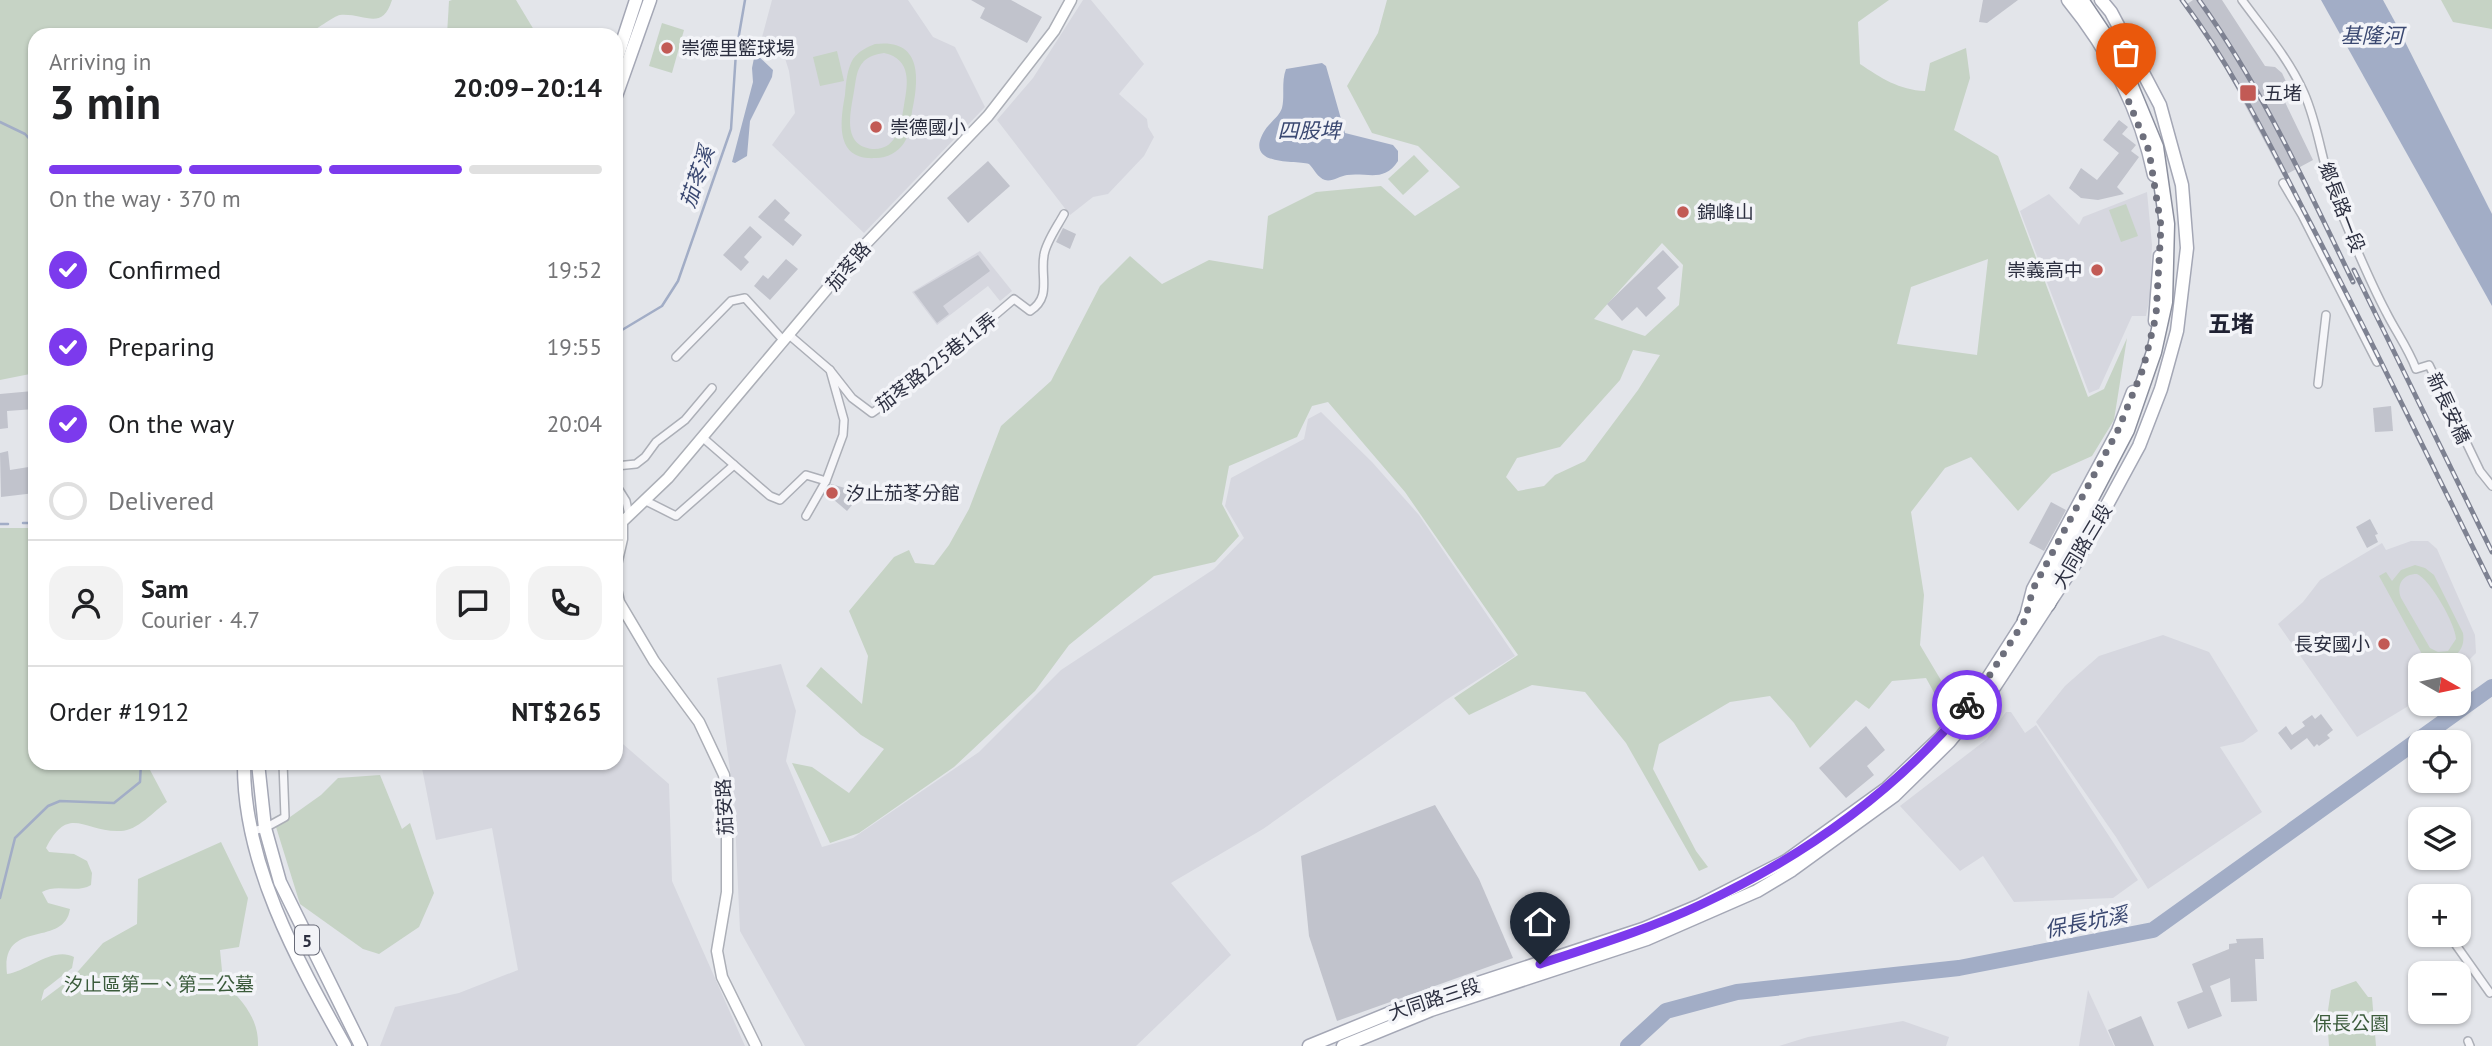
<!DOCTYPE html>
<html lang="en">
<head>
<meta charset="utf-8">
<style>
	:root { --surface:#fff; --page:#f2f2f2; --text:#202124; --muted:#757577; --line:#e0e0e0; --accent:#7c3aed }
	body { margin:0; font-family:"PT Sans","Noto Sans TC",sans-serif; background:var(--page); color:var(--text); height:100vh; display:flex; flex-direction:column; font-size:26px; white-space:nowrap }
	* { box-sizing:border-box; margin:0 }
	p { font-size:23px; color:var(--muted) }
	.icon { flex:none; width:38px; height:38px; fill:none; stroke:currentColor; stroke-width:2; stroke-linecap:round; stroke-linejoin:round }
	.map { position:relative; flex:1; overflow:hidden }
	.side { position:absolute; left:28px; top:28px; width:595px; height:742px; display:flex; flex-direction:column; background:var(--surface); border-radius:21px; box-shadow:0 2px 5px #0004 }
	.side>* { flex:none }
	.needle { width:46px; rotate:99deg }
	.controls { position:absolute; left:2408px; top:653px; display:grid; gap:14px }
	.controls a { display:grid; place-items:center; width:63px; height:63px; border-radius:14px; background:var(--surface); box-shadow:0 2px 5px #0004; font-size:35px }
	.pin { position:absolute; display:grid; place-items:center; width:60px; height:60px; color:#fff; margin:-72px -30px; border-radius:50% 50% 50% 0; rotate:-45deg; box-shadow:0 0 7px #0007 }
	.pin .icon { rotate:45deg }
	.courier { position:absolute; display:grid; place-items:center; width:70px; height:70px; margin:-35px; border:5px solid #7c3aed; border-radius:50%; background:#fff; color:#222; box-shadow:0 2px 9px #0007 }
	.head em { font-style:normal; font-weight:700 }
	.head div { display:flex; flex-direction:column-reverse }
	.head { display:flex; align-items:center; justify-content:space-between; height:119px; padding:0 21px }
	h1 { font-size:46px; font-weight:700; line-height:52px }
	.bar { display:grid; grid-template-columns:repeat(4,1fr); gap:10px 7px; align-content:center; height:84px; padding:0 21px }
	.bar i { height:9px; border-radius:5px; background:var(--line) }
	.bar .current { background:var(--accent) }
	.bar p { grid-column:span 4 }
	.line { display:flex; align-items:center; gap:18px; padding:0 21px; border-top:2px solid var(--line) }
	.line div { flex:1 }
	.round { display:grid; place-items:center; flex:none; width:74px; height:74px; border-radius:21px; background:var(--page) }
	ol { padding:0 21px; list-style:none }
	li { display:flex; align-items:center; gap:21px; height:77px }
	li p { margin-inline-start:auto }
	li .icon { padding:7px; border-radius:50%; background:var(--accent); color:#fff; stroke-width:4 }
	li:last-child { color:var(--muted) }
	li i { width:38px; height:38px; border:4px solid var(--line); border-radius:50% }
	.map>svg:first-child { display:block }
	.built { fill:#d6d7df }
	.green { fill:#c6d3c5; fill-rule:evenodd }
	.water { fill:#a2adc6 }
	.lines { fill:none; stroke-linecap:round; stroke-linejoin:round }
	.stream { stroke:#a2adc6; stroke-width:2.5 }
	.river { stroke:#a2adc6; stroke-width:16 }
	.building { fill:#c1c3cc }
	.street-casing { stroke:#acafb7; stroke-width:10 }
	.secondary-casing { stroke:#acafb7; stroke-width:13 }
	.primary-casing { stroke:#a4a7b5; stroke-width:15 }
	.highway-casing { stroke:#8c909f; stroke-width:17 }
	.street { stroke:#f6f6f9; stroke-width:7 }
	.secondary { stroke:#fff; stroke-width:10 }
	.primary { stroke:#fff; stroke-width:12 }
	.highway { stroke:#fff; stroke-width:14 }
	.rail-casing { stroke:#7e8292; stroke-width:5 }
	.rail { stroke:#f3f4f8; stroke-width:2.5; stroke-dasharray:8; stroke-linecap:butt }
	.done { stroke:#6d6f7c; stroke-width:7; stroke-dasharray:0 12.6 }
	.route { stroke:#7c3aed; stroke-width:9 }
	.poi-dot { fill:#c25a55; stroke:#f3f4f8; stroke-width:2.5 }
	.labels { text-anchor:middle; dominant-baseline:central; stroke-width:7; stroke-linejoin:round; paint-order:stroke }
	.shield { fill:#f3f4f8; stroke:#686b78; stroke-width:2 }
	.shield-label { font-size:18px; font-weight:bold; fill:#2d3041 }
	.poi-label { font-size:19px; fill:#2d3041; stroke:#f3f4f8; text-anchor:start }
	.street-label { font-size:19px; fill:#2d3041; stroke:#f3f4f8 }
	.park-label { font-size:19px; fill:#3b5b3b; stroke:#f3f4f8 }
	.water-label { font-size:21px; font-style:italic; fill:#3a4871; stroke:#f3f4f8 }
	.quarter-label { font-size:23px; font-weight:bold; fill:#1f2132; stroke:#f3f4f8 }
</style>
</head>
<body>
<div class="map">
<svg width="2492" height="1046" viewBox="0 0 2492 1046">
	<rect width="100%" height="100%" fill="#e3e5ea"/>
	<!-- built -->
	<g class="built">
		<polygon points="772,0 908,0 933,37 955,47 985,107 864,233 772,145 795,113 789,71 783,52 761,41"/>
		<polygon points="1083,0 1091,0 1144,64 1119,94 1147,119 1148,127 1154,137 1144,156 1108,194 1093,197 1070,215 997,120 1033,78"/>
		<polygon points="2147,192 2152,245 2150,295 2146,316 2132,316 2099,389 2089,393 2020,211 2049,194 2079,225 2083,217"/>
		<polygon points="980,251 1012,291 1000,301 988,286 937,325 912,292"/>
		<polygon points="1321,412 1372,462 1419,515 1515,656 1446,700 1263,829 1171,883 1231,955 1136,1046 805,1046 740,931 734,798 717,678 781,664 796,711 786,761 822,847 853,838 979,752 1061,670 1214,569 1244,538 1225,506 1231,478 1304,439 1308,419"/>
		<polygon points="2411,541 2428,541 2437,549 2475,635 2476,653 2459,670 2459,665 2420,665 2420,699 2357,737 2278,624 2303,602 2320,580 2382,543 2386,550"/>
		<polygon points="2163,635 2209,652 2258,731 2243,742 2220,747 2262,812 2148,889 2116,837 2036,722 2065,686 2099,656"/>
		<polygon points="2006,712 2011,712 2025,733 2036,725 2138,880 2113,898 2014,902 1983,856 1960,871 1900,806 1987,739"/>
		<polygon points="616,738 669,784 672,881 745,1046 380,1046 395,1007 459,993 518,970 492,828 436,840 421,763 616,763"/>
		<polygon points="2088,990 2114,1046 2079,1046"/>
		<polygon points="1903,1021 1949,1037 1946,1046 1779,1046 1808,1037"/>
	</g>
	<!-- green -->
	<g class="green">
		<path d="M0,0H392C382,32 365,13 340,15C334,16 314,31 306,35H35V373L0,380Z"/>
		<polygon points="452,0 516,0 537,35 447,35 449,1"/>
		<path d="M1387,0H1889L1858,22L1860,64C1881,78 1899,90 1925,91L1930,63L1966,48L1970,78L1954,130L1998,156L2088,397L2104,389L2127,338L2114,420L2092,456L2052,474L2018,511L1971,457L1945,468L1911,512L1924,595L1920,645L1951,697L1942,707L1926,678L1892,681L1869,709L1856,700L1810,748L1794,723L1770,696L1730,702L1659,744L1653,769L1696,851L1708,867L1699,871L1626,743L1585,692L1532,685L1469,715L1454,698L1518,655L1405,492L1328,402L1312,406L1297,437L1229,466L1222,504L1239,536L1215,562L1154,576L1069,645L1035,691L954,767L859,833L830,843L792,763L812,767L849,793L884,749L861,735L806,686L821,667L862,704L868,656L849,611L894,557L909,550L915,563L934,565L949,545L969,509L1001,426L1051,381L1100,286L1130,256L1162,284L1209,260L1263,269L1268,216L1316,192L1381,186L1415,216L1460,187L1418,146L1372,133L1347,86L1378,33ZM1662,243L1683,265L1679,305L1645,336L1594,319ZM1988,259L1977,355L1897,344L1911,287ZM1633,350L1660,355L1638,390L1585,461L1555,475L1544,486L1518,491L1506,477L1517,458L1560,447L1620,380Z"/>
		<polygon points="2441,0 2492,0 2492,29 2453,22"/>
		<polygon points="662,23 684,30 672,73 649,66"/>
		<path d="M875,44C923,38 919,80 912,112C910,122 910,134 904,143C898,152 887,158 876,158C835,161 840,122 845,95C846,83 847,69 853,59C859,51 867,47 875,44ZM884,53C912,59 908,84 904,105C901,123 898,150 873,149C841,146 851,111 854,91C856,81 856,69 864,61C870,56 876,54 884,53Z"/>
		<polygon points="837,51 844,81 820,86 813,57"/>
		<polygon points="1414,155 1429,171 1403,195 1388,179"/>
		<polygon points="2126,204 2138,236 2121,242 2109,210"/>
		<path d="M0,528H35V763H153L150,770L167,802C154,811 137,831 121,831C84,833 69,803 46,848L49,852L74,854L87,861L92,873L91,885C76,894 57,883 42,892L48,903L70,909C64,949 0,917 7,974C28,971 53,946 74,957L72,968L44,990L41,1001L73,977L103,943L137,924L138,879L221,842L248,898L239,947L220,950L223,981C241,1000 259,1017 258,1046H0Z"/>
		<path d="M2415,565L2425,568L2434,575L2463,633C2466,651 2453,662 2435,659L2438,665H2428L2379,576L2386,572L2392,581L2401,570ZM2417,574C2430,579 2456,625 2456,639L2448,651L2438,652L2430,648L2401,598C2396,584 2403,574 2417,574Z"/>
		<polygon points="380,775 402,829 410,823 434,893 419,927 379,954 363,949 300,904 276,827 321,795 338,778"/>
		<polygon points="2356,981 2368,997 2372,997 2376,1046 2329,1046 2327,1017 2331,990"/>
	</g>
	<!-- water -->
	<g class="water">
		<polygon points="2321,0 2383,0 2395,22 2492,214 2492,306"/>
		<polygon points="755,53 773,70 772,77 750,121 747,156 735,163 732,162 753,82 752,68"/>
		<path d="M1322,63L1326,66L1345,133L1393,145L1398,151V161C1384,183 1367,172 1347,175C1340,176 1332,182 1325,180C1318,178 1314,169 1309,164C1295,160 1242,167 1265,130C1270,122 1279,117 1282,108C1285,96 1281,82 1286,69Z"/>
	</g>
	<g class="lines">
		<!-- stream -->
		<g class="stream">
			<polyline points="0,122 25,134 35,145"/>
			<polyline points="35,177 33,193 35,197"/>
			<polyline points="616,330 622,330 662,306 678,281 731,129 736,52 745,0"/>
			<polyline points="23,523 35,523"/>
			<polyline points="0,524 8,524"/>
			<polyline points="0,898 15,838 48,806 60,801 114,803 140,782 141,763"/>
		</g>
		<!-- river -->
		<polyline class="river" points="1628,1046 1666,1011 1737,992 1959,968 2153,930 2492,687"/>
	</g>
	<!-- building -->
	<g class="building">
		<polygon points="971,0 1011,0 1042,17 1027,43 980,18 985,8"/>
		<polygon points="1983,0 2018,0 1987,23 1979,22"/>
		<polygon points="2193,0 2222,0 2265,66 2275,67 2282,73 2288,86 2284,100 2313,160 2283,176 2216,51 2184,6"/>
		<polygon points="2119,120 2128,127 2122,134 2136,145 2131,151 2139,157 2117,187 2124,194 2098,200 2081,198 2069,188 2081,168 2097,180 2119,153 2103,140"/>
		<polygon points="988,161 1010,186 968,223 947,198"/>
		<polygon points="775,199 790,213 784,220 802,235 793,246 758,217"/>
		<polygon points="750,226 762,237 744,257 749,262 741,271 723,255"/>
		<polygon points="1063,228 1076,234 1070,249 1056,242"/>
		<polygon points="1663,250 1679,267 1657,288 1666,298 1646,317 1637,307 1622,321 1607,304"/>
		<polygon points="978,255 990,271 943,306 949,314 937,323 914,292"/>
		<polygon points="786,259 798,269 770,300 754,286 763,275 768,279"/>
		<polygon points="33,391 35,409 7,411 8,428 0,429 0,394"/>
		<polygon points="2391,406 2393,431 2375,432 2373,408"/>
		<polygon points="8,451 10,470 35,466 35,493 1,497 0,453"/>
		<polygon points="831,484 845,488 857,499 847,511 827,494"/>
		<polygon points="2051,502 2066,510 2044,551 2029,543"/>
		<polygon points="2370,519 2378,534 2375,535 2378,542 2367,548 2356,527"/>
		<polygon points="2321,714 2333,730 2327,735 2330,738 2319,746 2317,744 2314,747 2307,738 2291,750 2278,733 2286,726 2292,735 2305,726 2302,722 2312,715 2315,719"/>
		<polygon points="1866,726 1885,750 1867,766 1874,775 1846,798 1819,768"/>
		<polygon points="1435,805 1479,879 1513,958 1337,1021 1309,936 1301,856"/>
		<polygon points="2263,938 2264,959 2255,959 2257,1001 2231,1002 2230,978 2210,986 2222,1016 2188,1029 2177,1002 2203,992 2192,964 2229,949 2229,944 2237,943 2236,939"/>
		<polygon points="2141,1016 2154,1046 2115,1046 2108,1030"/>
	</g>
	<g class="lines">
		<defs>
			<g id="street">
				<path d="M2242,0C2264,30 2289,59 2304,93C2320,129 2322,169 2338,205C2353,241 2368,278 2386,312C2396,332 2408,348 2416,369L2429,365L2480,471L2492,486"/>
				<polyline points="2283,183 2302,215 2377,362"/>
				<polyline points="788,334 830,370 844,420 843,435 826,481 806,516"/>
				<polyline points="676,357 731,301 745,298 783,340"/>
				<path d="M830,370L852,398L872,413L919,380L1014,299L1030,311C1052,297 1040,277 1044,255C1046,242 1057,227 1064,214"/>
				<polyline points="2318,384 2326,315"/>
				<polyline points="702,437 770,496 780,500 806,475 826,481"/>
				<polyline points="616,466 636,464 645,457 656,442 685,420 712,388"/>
				<polyline points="616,485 626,501 629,515"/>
				<polyline points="644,500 676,516 734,465"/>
				<polyline points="252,831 265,828 285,817 283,763"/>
				<polyline points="2456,945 2490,993"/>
				<polyline points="2468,1041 2470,1046"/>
			</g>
			<g id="secondary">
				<polyline points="616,565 622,539 622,522 668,478 858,252 988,116 1054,31 1071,0"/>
				<polyline points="616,589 619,602 654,661 699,722 724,775 727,801 727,892 717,951 722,977 756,1046"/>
			</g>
			<g id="primary">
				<path d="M2068,0C2109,50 2141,111 2154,175"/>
				<polyline points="616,61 636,0"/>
				<polyline points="616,96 650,0"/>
				<polyline points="2155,321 2160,256"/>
				<path d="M244,763C243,864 297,960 345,1046"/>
				<polyline points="258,763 265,828 280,882 361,1046"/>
				<polyline points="1309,1046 1402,1008 1643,929 1698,906 1786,861 1887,788 1941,737 1984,684 2025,620 2033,589 2118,431 2133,392"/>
				<polyline points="1343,1046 1431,1010 1647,939 1757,891 1792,870 1894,796 1949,742 1995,686 2075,564 2139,446 2161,389 2177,331 2187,248 2182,185 2160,105 2111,12 2101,0"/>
			</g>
			<g id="highway">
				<polyline points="2048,604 2060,576"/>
				<polyline points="2025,620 2049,579 2127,430 2154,352 2165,302 2167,224 2156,147 2118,55 2081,0"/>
			</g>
		</defs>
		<!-- street casing -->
		<use href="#street" class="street-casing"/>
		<!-- secondary casing -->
		<use href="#secondary" class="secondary-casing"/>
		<!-- primary casing -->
		<use href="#primary" class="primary-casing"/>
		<!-- highway casing -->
		<use href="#highway" class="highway-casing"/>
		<!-- street -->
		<use href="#street" class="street"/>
		<!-- secondary -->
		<use href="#secondary" class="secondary"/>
		<!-- primary -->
		<use href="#primary" class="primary"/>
		<!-- highway -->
		<use href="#highway" class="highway"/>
		<defs>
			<g id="rail">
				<path d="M2182,0C2231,65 2267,139 2304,211C2369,335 2430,461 2492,586"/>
				<path d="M2199,0C2262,88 2306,185 2353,282"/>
				<polyline points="2354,270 2492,552"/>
			</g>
		</defs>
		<!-- rail casing -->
		<use href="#rail" class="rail-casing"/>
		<!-- rail -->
		<use href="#rail" class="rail"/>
	</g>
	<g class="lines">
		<!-- done -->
		<polyline class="done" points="1967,705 1984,684 2025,620 2033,589 2118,430 2143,369 2156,316 2161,226 2149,151 2126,95"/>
		<!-- route -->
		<path class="route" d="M1540,964C1594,946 1649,929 1700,905C1803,857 1895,792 1967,705"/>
	</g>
	<!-- markers -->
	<g class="poi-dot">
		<circle cx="667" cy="48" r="7"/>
		<rect x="2239" y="84" width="18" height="18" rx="3.5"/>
		<circle cx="876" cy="127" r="7"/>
		<circle cx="1683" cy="212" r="7"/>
		<circle cx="2097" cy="270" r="7"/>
		<circle cx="832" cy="493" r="7"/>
		<circle cx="2384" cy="644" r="7"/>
	</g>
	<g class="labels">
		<!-- shield labels -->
		<rect class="shield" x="295" y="925.5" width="24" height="29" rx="5"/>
		<g class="shield-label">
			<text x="307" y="940">5</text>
		</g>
		<!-- poi labels -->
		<g class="poi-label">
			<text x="681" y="48">崇德里籃球場</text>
			<text x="2264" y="93">五堵</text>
			<text x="890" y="127">崇德國小</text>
			<text x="1697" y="212">錦峰山</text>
			<text x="2083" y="270" text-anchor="end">崇義高中</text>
			<text x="846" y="493">汐止茄苳分館</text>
			<text x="2370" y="644" text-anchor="end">長安國小</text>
		</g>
		<!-- street labels -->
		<g class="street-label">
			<text transform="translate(2342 207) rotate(69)">鄉長路一段</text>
			<text transform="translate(848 266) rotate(-50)">茄苳路</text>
			<text transform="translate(936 362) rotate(-38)">茄苳路225巷11弄</text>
			<text transform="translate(2449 408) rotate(65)">新長安橋</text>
			<text transform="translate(2082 546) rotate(-59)">大同路三段</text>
			<text transform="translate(724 807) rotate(-93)">茄安路</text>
			<text transform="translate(1434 999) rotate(-18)">大同路三段</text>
		</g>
		<!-- park labels -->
		<g class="park-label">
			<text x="159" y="984">汐止區第一、第二公墓</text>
			<text x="2351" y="1023">保長公園</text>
		</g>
		<!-- water labels -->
		<g class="water-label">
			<text x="2372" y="35">基隆河</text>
			<text x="1309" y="130">四股埤</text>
			<text transform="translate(697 177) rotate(-71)">茄苳溪</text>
			<text transform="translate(2086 922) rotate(-11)">保長坑溪</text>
		</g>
		<!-- quarter labels -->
		<g class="quarter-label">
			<text x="2231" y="323">五堵</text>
		</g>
	</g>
</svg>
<div class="controls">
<a><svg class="needle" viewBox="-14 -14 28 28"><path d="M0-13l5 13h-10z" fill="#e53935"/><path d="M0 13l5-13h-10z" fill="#757577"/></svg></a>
<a><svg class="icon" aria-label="locate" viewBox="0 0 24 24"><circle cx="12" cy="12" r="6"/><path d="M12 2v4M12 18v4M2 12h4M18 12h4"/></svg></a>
<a><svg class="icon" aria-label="layers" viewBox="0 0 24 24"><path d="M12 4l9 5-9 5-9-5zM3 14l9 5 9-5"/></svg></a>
<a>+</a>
<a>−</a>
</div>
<div class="pin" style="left:2126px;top:95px;background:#ea580c"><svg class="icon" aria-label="bag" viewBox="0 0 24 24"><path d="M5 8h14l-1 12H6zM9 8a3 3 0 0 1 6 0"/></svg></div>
<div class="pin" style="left:1540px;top:964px;background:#1f2937"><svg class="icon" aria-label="home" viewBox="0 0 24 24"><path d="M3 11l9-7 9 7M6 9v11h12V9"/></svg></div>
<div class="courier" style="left:1967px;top:705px"><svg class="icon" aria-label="bike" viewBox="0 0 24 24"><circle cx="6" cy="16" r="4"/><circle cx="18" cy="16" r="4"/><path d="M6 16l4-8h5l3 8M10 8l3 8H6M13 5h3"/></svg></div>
<section class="side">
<div class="head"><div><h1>3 min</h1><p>Arriving in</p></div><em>20:09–20:14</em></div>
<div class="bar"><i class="current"></i><i class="current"></i><i class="current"></i><i></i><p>On the way · 370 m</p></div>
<ol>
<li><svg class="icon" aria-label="check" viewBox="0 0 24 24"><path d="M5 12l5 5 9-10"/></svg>Confirmed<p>19:52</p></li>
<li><svg class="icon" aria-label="check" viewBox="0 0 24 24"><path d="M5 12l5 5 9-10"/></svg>Preparing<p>19:55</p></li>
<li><svg class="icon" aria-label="check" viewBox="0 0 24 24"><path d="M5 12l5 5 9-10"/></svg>On the way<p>20:04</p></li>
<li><i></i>Delivered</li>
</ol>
<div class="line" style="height:126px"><a class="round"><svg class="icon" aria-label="person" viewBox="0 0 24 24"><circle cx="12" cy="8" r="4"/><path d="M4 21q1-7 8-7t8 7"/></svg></a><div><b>Sam</b><p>Courier · 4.7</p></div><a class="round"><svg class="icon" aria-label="chat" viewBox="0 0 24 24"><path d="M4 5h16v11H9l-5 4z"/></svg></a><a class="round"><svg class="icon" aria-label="phone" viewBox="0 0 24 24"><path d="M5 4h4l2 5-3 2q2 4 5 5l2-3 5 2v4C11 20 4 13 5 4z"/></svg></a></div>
<div class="line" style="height:91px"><div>Order #1912</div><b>NT$265</b></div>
</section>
</div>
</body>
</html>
